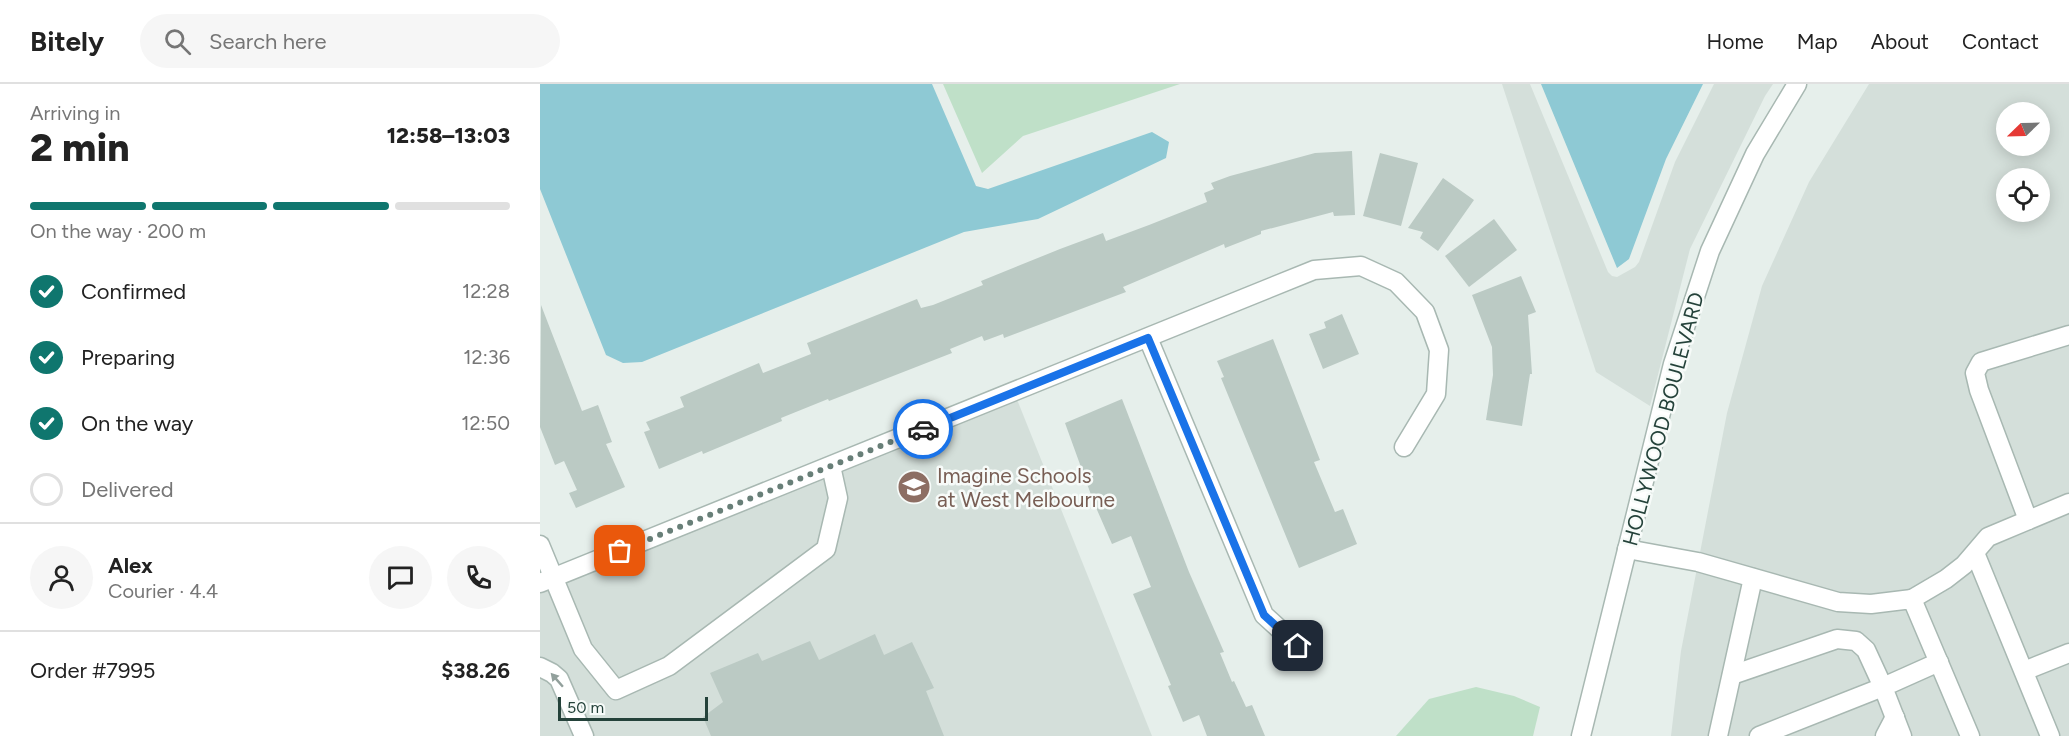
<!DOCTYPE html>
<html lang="en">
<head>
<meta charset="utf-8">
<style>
	:root { --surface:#fff; --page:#f6f6f6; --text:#222; --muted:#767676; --line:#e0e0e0; --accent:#0f766e }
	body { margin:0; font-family:Figtree,sans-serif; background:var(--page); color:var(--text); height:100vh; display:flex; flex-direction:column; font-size:22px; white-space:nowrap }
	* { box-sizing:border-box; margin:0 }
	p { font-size:20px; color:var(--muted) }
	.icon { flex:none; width:33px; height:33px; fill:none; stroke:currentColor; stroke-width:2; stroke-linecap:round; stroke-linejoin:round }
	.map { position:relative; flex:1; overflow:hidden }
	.side { display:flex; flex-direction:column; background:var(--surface); width:540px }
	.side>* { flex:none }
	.needle { width:39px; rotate:247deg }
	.controls { position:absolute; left:1456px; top:18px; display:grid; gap:12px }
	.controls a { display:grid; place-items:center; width:54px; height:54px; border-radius:50%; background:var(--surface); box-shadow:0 3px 15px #0003; font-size:30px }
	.scale { position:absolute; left:18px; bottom:15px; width:150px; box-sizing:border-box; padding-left:6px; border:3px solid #24423a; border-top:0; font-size:16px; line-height:21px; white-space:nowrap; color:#24423a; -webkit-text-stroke:4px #f7fbf9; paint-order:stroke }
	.pin { position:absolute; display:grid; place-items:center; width:51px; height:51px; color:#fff; margin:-26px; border-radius:12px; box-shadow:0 3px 9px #0006 }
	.courier { position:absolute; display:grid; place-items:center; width:60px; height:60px; margin:-30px; border:4px solid #1a73e8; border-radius:50%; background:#fff; color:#222; box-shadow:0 2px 8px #0007 }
	.overview em { font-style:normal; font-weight:800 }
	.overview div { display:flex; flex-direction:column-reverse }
	.overview { display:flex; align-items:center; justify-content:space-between; height:102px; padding:0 30px }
	h1 { font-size:39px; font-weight:800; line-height:45px }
	.bar { display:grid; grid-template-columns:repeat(4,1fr); gap:9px 6px; align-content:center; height:72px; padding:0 30px }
	.bar i { height:8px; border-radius:4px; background:var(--line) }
	.bar .current { background:var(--accent) }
	.bar p { grid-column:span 4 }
	.line { display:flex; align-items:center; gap:15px; padding:0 30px; border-top:2px solid var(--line) }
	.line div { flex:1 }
	.round { display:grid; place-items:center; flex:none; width:63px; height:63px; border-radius:32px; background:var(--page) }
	ol { padding:0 30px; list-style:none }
	li { display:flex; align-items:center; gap:18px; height:66px }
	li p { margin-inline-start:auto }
	li .icon { padding:6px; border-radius:50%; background:var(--accent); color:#fff; stroke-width:4 }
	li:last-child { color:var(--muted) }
	li i { width:33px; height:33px; border:3px solid var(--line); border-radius:50% }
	header { display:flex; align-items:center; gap:36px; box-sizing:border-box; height:84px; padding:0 30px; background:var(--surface); border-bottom:2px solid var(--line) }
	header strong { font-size:28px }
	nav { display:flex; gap:33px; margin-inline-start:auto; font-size:21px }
	.search { width:420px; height:54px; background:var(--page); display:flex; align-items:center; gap:15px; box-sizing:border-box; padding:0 21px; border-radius:33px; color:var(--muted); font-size:22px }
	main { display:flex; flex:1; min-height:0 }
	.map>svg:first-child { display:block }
	.built { fill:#d4dfda; fill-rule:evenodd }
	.green { fill:#bfe0c8 }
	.water { fill:#8ec9d4 }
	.building { fill:#bbcac4 }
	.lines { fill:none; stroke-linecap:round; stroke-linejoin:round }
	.minor-casing { stroke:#a8b8b2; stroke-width:21 }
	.minor { stroke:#fff; stroke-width:18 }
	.oneway { fill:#92a09c }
	.done { stroke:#687f78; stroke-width:6; stroke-dasharray:0 10.8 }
	.route { stroke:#1a73e8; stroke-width:8 }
	.labels { text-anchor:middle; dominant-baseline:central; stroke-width:5; stroke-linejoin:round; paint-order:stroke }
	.street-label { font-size:21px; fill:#24423a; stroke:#f7fbf9 }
	.education-label { font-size:21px; fill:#785e54; stroke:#f7fbf9; text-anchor:start }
</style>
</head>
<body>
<header>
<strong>Bitely</strong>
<div class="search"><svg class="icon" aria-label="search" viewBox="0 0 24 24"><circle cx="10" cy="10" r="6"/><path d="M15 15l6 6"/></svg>Search here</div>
<nav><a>Home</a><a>Map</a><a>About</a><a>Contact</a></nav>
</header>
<main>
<section class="side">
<div class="overview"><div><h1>2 min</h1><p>Arriving in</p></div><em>12:58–13:03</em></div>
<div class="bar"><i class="current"></i><i class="current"></i><i class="current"></i><i></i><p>On the way · 200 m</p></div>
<ol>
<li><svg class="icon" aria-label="check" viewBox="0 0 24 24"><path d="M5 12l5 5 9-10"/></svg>Confirmed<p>12:28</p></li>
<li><svg class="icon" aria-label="check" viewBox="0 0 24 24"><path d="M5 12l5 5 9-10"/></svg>Preparing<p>12:36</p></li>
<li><svg class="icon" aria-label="check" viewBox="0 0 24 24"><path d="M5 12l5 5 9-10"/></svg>On the way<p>12:50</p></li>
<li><i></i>Delivered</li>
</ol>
<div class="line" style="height:108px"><a class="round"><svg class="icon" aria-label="person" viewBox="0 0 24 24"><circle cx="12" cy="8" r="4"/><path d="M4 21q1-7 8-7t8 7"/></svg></a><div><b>Alex</b><p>Courier · 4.4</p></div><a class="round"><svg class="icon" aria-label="chat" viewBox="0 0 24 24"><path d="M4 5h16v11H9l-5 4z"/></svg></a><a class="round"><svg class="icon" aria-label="phone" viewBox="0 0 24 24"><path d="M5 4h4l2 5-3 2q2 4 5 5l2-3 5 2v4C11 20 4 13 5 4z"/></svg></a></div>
<div class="line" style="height:78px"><div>Order #7995</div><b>$38.26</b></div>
</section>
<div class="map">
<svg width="1529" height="652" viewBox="0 0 1529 652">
	<rect width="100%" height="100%" fill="#e6efeb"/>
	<!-- built -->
	<g class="built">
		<polygon points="962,0 990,0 1068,188 1072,192 1077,193 1095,183 1099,178 1135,78 1174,0 1233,0 1225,12 1150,165 1110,322 1056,288"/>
		<path d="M1329,0H1529V652H1131L1141,567L1187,329L1222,202L1269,98ZM1467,28H1500V62H1467ZM1467,94H1500V128H1467Z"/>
		<polygon points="474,308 612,652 0,652 0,497"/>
	</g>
	<!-- green -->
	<g class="green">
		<polygon points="403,0 640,0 483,52 442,89"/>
		<polygon points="936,603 974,612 1000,623 993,652 856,652 889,615"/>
	</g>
	<!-- water -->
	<g class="water">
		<polygon points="0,0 392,0 436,102 448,105 612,48 629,58 626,74 498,135 424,148 102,278 83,279 66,271 0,105"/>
		<polygon points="1001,0 1163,0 1126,75 1089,175 1077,184"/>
	</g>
	<!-- building -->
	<g class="building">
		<polygon points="812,67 815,131 794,132 793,128 721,147 721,150 685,164 684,160 583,203 586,208 464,254 463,250 444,257 442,252 410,265 412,269 289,317 288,315 241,334 242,337 163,370 162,367 119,385 104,348 110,346 106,338 144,323 140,313 219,279 223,289 271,270 267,259 377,215 381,224 393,221 443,201 441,197 520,165 563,149 566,157 609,141 667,118 664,109 674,105 671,99 690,92 775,69"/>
		<polygon points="840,69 878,79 861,142 823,132"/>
		<polygon points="903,94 934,116 898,167 880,154 883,148 868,144"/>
		<polygon points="954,135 977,166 929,203 905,172"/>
		<polygon points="981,192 996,228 988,231 992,290 990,290 982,342 946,336 953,291 952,263 932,211"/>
		<polygon points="1,221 42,327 58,321 72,358 66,360 85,403 36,424 29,409 37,406 24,377 15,381 0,343"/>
		<polygon points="802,230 819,270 783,285 769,250 786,244 784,238"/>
		<polygon points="733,255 780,376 774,378 795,428 803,425 817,460 759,484 681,294 684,293 677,277"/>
		<polygon points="582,315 649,488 684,568 680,569 692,598 694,597 706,623 712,621 725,652 667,652 659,631 643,638 628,602 631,601 593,510 611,503 591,452 572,460 554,419 525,339"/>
		<polygon points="335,550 344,571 372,558 394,604 386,607 404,652 171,652 163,633 183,618 170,589 218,569 222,577 270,557 279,576"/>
	</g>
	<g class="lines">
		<defs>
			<g id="minor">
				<polyline points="608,254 724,531 770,573"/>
				<polyline points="1488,436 1439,306 1435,289 1441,278 1529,251"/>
				<polyline points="0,461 43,565 76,606 129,582 286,465 298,414 291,382"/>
				<polyline points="1087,465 1158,478 1298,518 1331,520 1372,515 1430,652"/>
				<polyline points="1435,469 1510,652"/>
				<polyline points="0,499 774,186 821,182 856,198 885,228 899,266 896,310 864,363"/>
				<polyline points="1372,515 1406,495 1424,481 1448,453 1529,419"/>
				<polyline points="0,583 12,589 19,595 44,652"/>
				<polyline points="1484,587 1529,569"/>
				<polyline points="1192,591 1297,555 1316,557 1326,566 1343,603 1219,652"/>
				<polyline points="1041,652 1133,280 1170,167 1215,70 1257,0"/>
				<polyline points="1178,652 1213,494"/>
				<polyline points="1345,652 1355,633"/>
				<polyline points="1362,652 1343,603 1399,578"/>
			</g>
		</defs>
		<!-- minor casing -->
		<use href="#minor" class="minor-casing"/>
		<!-- minor -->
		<use href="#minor" class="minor"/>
	</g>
	<!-- one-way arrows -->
	<defs><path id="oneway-solid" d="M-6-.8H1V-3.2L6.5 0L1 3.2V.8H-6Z" transform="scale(1.5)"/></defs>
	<use class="oneway" href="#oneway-solid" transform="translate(17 596) rotate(-131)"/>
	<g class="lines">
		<!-- done -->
		<polyline class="done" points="80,467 383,345"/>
		<!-- route -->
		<polyline class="route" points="383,345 608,254 724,531 758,562"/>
	</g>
	<!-- icons -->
	<defs>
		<symbol id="school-disc" viewBox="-11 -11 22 22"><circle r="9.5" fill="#8d6e63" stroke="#f7fbf9"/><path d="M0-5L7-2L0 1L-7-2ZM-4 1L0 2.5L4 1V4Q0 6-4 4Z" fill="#fff"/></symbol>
	</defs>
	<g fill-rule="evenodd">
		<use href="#school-disc" x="355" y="384" width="38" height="38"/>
	</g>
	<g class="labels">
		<!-- street labels -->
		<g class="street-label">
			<text transform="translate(1123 335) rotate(-75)">HOLLYWOOD BOULEVARD</text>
		</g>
		<!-- education labels -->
		<g class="education-label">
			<text x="397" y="391">Imagine Schools<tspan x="397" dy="24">at West Melbourne</tspan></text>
		</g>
	</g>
</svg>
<div class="controls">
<a><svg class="needle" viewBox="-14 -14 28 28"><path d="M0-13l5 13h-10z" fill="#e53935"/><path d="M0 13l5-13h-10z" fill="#767676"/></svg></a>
<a><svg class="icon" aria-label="locate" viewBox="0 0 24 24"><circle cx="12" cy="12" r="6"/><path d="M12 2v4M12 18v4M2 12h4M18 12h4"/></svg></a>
</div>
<div class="scale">50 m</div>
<div class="pin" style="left:80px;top:467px;background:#ea580c"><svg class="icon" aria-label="bag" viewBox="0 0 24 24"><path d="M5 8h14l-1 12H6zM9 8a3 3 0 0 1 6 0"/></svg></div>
<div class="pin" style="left:758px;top:562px;background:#1f2937"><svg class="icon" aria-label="home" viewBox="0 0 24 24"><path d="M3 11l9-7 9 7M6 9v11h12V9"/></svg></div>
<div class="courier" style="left:383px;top:345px"><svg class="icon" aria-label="car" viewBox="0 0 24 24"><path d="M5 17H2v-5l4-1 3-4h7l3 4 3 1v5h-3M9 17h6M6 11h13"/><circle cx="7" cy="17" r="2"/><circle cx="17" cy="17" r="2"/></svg></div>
</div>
</main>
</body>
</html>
